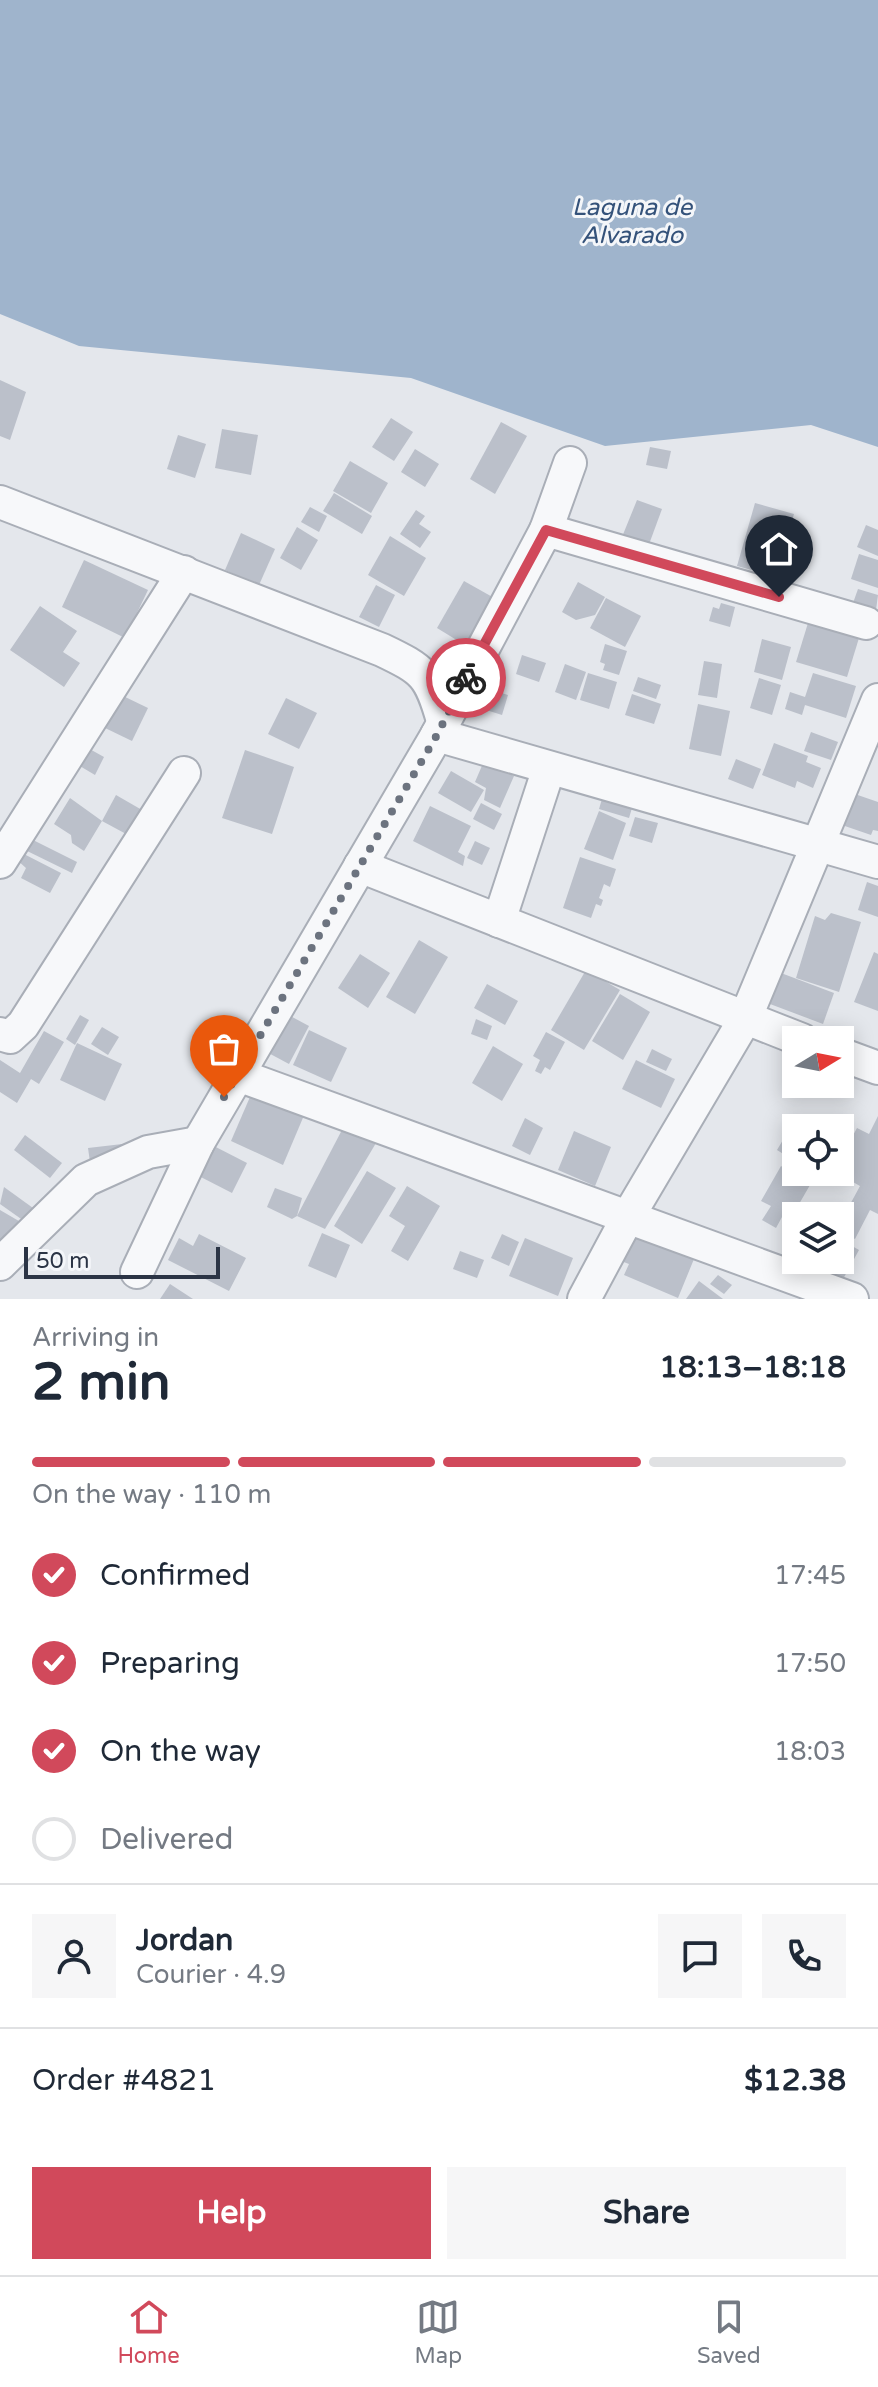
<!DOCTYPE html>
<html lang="en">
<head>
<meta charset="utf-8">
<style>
	:root { --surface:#fff; --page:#f6f6f7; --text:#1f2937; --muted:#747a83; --line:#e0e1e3; --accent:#d1495b }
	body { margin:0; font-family:"Varela Round",sans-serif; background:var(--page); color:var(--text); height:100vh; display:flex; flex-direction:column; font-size:30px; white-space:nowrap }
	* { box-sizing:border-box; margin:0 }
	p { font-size:26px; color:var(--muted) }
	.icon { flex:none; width:44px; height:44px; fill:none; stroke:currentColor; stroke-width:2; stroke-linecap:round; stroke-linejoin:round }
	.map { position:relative; height:1299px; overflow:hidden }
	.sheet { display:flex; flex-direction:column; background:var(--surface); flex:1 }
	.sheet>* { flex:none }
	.needle { width:52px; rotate:80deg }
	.fabs { position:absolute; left:782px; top:1026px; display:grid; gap:16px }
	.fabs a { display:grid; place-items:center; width:72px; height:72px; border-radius:0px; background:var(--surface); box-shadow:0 4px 20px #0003; font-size:40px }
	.scale { position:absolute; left:24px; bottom:20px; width:196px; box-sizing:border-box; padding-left:8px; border:4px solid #2b3445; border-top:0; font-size:22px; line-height:28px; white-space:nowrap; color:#2b3445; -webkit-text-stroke:6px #f4f6f9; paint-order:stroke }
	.pin { position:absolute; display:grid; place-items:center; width:68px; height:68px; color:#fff; margin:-82px -34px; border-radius:50% 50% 50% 0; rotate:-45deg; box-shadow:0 0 8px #0007 }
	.pin .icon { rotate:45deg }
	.courier { position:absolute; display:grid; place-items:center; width:80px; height:80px; margin:-40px; border:6px solid #d1495b; border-radius:50%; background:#fff; color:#222; box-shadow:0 2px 10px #0007 }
	.headline em { font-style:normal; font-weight:700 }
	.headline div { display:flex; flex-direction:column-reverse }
	.headline { display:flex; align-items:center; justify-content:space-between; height:136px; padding:0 32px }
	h1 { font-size:52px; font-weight:700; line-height:60px }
	.bar { display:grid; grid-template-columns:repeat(4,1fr); gap:12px 8px; align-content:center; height:96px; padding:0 32px }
	.bar i { height:10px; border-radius:6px; background:var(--line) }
	.bar .selected { background:var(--accent) }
	.bar p { grid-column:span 4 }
	.line { display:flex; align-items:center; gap:20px; padding:0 32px; border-top:2px solid var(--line) }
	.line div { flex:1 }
	.round { display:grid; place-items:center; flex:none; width:84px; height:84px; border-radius:0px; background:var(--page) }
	ol { padding:0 32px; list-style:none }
	li { display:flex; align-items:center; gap:24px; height:88px }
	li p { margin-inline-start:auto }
	li .icon { padding:8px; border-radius:50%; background:var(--accent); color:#fff; stroke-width:4 }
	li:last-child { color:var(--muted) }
	li i { width:44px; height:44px; border:4px solid var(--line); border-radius:50% }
	.cta { display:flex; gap:16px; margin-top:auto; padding:16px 32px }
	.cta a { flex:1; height:92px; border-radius:0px; background:var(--accent); color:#fff; font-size:32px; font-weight:700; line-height:92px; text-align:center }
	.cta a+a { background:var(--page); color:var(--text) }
	.tabs { display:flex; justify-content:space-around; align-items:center; height:112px; border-top:2px solid var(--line); background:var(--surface); font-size:22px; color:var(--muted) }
	.tabs a { display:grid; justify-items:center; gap:4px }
	.tabs .selected { color:var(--accent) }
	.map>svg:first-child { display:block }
	.water { fill:#9fb4cc }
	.building { fill:#bbc0ca }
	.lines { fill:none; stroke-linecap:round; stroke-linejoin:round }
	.minor-casing { stroke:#a9aeb7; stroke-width:36 }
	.minor { stroke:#f7f8fa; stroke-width:32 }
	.done { stroke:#6c737f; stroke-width:8; stroke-dasharray:0 14.4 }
	.route { stroke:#d1495b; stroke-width:10 }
	.labels { text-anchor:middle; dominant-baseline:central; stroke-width:6; stroke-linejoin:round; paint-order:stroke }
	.water-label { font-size:24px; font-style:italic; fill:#34527a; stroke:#f4f6f9 }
</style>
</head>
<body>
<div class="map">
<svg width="878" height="1299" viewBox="0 0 878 1299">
	<rect width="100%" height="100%" fill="#e4e7ec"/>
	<!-- water -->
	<polygon class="water" points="0,0 878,0 878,447 811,425 605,446 411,378 79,346 0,314"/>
	<!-- building -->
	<g class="building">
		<polygon points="0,380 26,392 10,440 0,436"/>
		<polygon points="391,418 413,432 394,461 372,447"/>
		<polygon points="501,422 527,436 495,494 470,479"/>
		<polygon points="222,429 258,435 251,475 215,468"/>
		<polygon points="178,435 206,444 195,478 167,469"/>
		<polygon points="650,447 671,451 667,469 646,465"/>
		<polygon points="415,449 439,464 425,487 401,472"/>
		<polygon points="350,461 388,483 371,513 333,491"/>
		<polygon points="334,493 372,516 362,534 323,511"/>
		<polygon points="637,500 662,509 648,547 622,537"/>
		<polygon points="755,503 794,514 776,577 737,566"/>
		<polygon points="310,507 327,516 319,532 301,522"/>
		<polygon points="416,510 425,516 419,524 431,532 420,548 400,534"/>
		<polygon points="866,525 878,530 878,556 857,547"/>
		<polygon points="297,527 318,540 301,570 280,558"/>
		<polygon points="241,533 275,549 259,585 225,570"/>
		<polygon points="390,536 426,558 404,596 368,575"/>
		<polygon points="859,554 878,560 878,588 851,579"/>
		<polygon points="84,560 148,590 125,638 62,607"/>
		<polygon points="464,581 496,599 468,647 437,628"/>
		<polygon points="578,582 605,597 595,615 576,620 562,612"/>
		<polygon points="376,585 395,595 379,627 359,617"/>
		<polygon points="858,589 878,595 876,610 853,603"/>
		<polygon points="606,598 641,616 625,647 590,628"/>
		<polygon points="721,603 735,607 730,627 709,621 713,607 719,609"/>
		<polygon points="40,606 77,631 63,652 80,663 64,687 10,650"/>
		<polygon points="808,623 859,638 847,677 796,662"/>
		<polygon points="762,639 791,647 782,680 754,672"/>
		<polygon points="605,644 627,651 619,675 603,670 605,664 600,662"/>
		<polygon points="522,655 546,663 539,682 516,674"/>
		<polygon points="704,661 722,664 717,698 698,695"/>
		<polygon points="565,664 586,672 576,700 555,692"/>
		<polygon points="588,673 617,682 609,709 580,700"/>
		<polygon points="813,673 856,686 846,718 805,705 802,715 785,709 790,692 805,697"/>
		<polygon points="638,677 661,685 656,699 633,691"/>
		<polygon points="759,678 781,685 772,715 750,708"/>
		<polygon points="486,688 508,695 502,715 480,708"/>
		<polygon points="119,694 148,708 132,741 103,727"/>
		<polygon points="632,694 661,704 654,724 625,715"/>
		<polygon points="286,698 317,713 299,749 268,734"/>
		<polygon points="698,704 730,711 721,756 689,749"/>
		<polygon points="811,732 838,742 831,760 804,751"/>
		<polygon points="77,742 104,757 95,775 68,759"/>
		<polygon points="774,743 808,756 806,762 821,768 813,788 797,781 795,788 762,775"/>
		<polygon points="245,750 294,767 272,834 222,818"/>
		<polygon points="736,759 761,769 753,789 728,779"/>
		<polygon points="484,761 514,776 500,808 484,800 486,788 475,782"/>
		<polygon points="451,771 484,790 471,812 438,793"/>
		<polygon points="849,792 878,802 878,831 873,830 871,835 839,824"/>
		<polygon points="116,795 142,810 128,835 102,821"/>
		<polygon points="70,798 102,821 84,851 72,843 71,835 54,824"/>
		<polygon points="602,799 632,808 629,818 599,809"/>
		<polygon points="481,803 502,814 494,830 473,819"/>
		<polygon points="430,806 471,826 458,852 465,856 463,866 413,841"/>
		<polygon points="599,811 626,823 613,860 584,849"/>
		<polygon points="635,817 658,823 652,843 629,836"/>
		<polygon points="29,838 77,862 72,873 23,849"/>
		<polygon points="475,841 490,848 482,865 467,858"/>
		<polygon points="20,852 61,873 50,893 21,878 26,868 16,859"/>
		<polygon points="580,857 616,869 610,887 604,884 599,898 603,900 601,906 596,904 591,918 563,908"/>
		<polygon points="867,882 878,886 878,917 858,910"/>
		<polygon points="831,913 861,922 839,992 796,978 815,916 825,920"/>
		<polygon points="419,940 448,957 415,1014 386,997"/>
		<polygon points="874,952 878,954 878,1011 854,1002"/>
		<polygon points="360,954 390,973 368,1008 338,988"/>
		<polygon points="586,970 620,990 584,1050 551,1030"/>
		<polygon points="781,973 834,993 823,1024 770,1004"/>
		<polygon points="487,984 518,1001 505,1025 474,1008"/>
		<polygon points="620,994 650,1012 623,1060 592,1041"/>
		<polygon points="281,1011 309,1026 289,1064 261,1049"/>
		<polygon points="80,1015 89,1020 75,1045 66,1039"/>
		<polygon points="476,1019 492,1026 487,1040 471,1034"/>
		<polygon points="102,1027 119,1037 108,1055 91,1044"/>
		<polygon points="309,1030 347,1048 331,1082 293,1065"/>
		<polygon points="44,1031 64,1042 39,1084 31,1079 17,1103 0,1092 0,1060 20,1073"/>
		<polygon points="546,1032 565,1042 550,1070 545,1067 541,1074 535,1071 540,1060 533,1056"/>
		<polygon points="77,1043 122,1064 105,1101 60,1080"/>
		<polygon points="493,1046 523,1064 502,1101 472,1083"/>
		<polygon points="652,1049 672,1059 666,1071 646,1062"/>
		<polygon points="636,1060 675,1079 661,1108 622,1089"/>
		<polygon points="253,1090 305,1113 283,1165 231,1141"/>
		<polygon points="878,1116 878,1214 870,1210 855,1239 840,1231 840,1223 860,1186 835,1172 840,1172 840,1159 857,1128 869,1134"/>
		<polygon points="525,1118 543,1128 530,1155 512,1146"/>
		<polygon points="793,1123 800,1128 796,1128 796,1162 777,1150"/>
		<polygon points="343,1128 376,1143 325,1229 297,1216"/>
		<polygon points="574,1131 611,1147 595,1186 558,1170"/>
		<polygon points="25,1135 62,1163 50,1178 14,1150"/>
		<polygon points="131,1143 90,1162 88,1148"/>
		<polygon points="208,1143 247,1163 232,1193 193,1173"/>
		<polygon points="781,1166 810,1185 791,1218 782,1217 776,1228 762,1220 771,1206 761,1201"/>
		<polygon points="367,1171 396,1188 362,1244 334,1226"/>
		<polygon points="407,1186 440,1206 408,1261 391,1251 405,1226 389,1216"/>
		<polygon points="4,1187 33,1208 24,1221 0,1204"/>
		<polygon points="275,1188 302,1198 297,1216 292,1219 267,1207"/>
		<polygon points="0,1210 24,1224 0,1254"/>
		<polygon points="322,1233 350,1245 336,1278 308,1266"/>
		<polygon points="199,1234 246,1258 229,1291 168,1260 179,1238 193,1246"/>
		<polygon points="502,1234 519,1242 509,1266 491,1258"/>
		<polygon points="632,1234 694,1259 678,1298 624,1275 629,1264 621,1261"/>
		<polygon points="525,1238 573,1258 558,1296 509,1276"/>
		<polygon points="840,1239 859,1250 842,1281 814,1266 817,1260 840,1260"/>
		<polygon points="460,1251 484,1260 477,1278 453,1269"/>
		<polygon points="718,1275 732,1285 724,1294 710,1284"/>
		<polygon points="699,1281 723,1299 686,1299"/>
		<polygon points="170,1284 193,1299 160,1299"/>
	</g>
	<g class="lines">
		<defs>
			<g id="minor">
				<path d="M0,502L382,650C424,670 430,675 443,721"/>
				<polyline points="546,530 866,623"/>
				<polyline points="437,735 878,862"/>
				<polyline points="0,862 184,572"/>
				<polyline points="360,866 802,1040"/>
				<polyline points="499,921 549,768"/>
				<polyline points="0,1034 10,1037 23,1025 184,773"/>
				<polyline points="840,1054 878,1068"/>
				<polyline points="238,1075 852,1299"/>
				<polyline points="0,1264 86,1180 148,1152 198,1143"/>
				<polyline points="137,1272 198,1143 437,735 546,530 570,463"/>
				<polyline points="584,1299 629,1215 745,1019 878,700"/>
			</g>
		</defs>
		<!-- minor casing -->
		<use href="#minor" class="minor-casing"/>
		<!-- minor -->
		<use href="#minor" class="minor"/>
	</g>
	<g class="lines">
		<!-- done -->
		<polyline class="done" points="224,1097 437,735 466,678"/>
		<!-- route -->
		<polyline class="route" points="466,678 546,530 779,597"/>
	</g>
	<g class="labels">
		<!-- water labels -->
		<g class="water-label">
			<text x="632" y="207">Laguna de<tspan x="632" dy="28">Alvarado</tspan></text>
		</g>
	</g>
</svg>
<div class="fabs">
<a><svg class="needle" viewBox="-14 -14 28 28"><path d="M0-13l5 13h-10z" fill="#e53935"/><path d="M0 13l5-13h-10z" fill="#747a83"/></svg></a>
<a><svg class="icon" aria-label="locate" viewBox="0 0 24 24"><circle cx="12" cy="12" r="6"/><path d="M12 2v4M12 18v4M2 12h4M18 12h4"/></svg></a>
<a><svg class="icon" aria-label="layers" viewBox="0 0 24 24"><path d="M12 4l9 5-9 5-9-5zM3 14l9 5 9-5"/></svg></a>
</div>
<div class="scale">50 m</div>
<div class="pin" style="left:224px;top:1097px;background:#ea580c"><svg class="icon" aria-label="bag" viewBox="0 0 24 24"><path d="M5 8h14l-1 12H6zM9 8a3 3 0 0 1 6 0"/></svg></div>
<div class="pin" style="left:779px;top:597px;background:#1f2937"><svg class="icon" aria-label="home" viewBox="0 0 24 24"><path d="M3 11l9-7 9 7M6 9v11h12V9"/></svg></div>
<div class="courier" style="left:466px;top:678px"><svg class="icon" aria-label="bike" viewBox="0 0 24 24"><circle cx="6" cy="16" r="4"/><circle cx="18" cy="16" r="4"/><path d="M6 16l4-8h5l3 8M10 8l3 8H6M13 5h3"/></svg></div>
</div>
<section class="sheet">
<div class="headline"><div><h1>2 min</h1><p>Arriving in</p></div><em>18:13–18:18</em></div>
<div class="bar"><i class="selected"></i><i class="selected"></i><i class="selected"></i><i></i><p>On the way · 110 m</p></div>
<ol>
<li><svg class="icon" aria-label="check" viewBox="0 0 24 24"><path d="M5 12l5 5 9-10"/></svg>Confirmed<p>17:45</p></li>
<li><svg class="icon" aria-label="check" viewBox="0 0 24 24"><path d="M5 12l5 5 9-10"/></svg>Preparing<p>17:50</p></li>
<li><svg class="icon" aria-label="check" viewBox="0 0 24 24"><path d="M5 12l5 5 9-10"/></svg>On the way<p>18:03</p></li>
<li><i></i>Delivered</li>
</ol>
<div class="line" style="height:144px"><a class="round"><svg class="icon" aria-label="person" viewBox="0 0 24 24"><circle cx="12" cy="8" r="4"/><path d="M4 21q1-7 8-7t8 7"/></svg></a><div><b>Jordan</b><p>Courier · 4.9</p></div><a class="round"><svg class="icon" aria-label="chat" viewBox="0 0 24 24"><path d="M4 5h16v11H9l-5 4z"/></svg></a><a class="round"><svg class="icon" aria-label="phone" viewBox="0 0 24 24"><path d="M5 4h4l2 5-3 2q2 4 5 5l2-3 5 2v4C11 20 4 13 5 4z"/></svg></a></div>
<div class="line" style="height:104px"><div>Order #4821</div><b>$12.38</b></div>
<div class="cta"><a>Help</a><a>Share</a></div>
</section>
<nav class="tabs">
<a class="selected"><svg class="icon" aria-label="home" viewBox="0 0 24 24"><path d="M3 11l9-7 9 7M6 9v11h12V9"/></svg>Home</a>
<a><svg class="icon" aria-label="map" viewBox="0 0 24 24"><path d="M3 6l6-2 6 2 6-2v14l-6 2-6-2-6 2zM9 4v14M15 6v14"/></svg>Map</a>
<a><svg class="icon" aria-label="saved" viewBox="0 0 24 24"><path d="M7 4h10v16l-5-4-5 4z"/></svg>Saved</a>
</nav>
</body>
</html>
